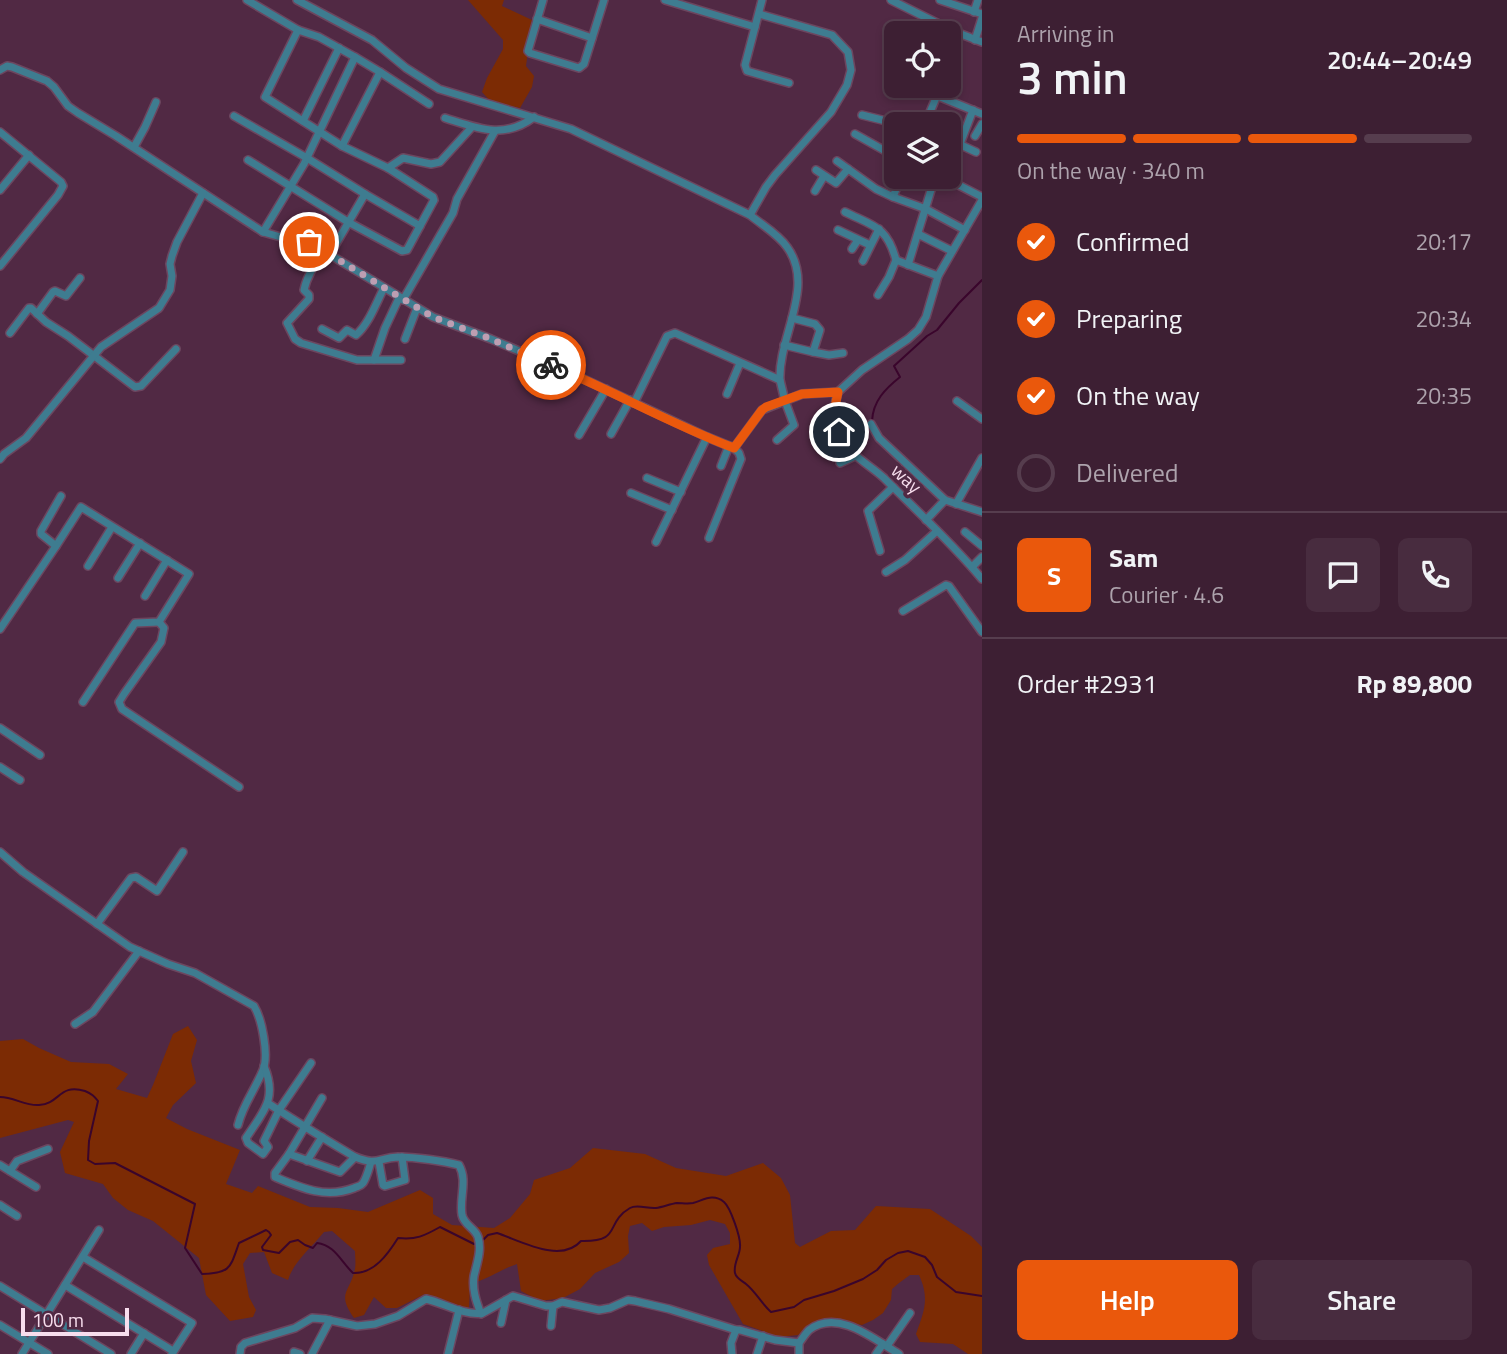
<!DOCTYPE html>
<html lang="en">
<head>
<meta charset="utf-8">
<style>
	:root { --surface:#3d1f33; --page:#482c3f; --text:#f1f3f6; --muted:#ada2ac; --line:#563d4e; --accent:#ea580c }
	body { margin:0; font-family:"Titillium Web",sans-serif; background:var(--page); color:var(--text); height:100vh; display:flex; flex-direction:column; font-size:26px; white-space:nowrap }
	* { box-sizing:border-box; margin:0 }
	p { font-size:23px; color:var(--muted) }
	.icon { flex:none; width:38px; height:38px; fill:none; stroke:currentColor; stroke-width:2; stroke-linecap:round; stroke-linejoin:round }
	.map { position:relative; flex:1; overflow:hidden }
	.drawer { display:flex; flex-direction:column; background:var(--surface); width:525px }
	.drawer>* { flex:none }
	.buttons { position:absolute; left:884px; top:21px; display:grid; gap:14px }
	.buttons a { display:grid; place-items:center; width:77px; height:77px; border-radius:10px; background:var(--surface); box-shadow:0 4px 10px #0003,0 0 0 2px var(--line); font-size:35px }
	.scale { position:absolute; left:21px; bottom:18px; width:108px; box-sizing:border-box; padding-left:7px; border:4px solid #f7dded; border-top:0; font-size:19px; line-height:24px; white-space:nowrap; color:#f7dded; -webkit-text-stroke:5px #512944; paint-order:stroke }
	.pin { position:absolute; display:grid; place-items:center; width:60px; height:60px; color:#fff; margin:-30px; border:4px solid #fff; border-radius:50%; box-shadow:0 2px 7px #0007 }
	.courier { position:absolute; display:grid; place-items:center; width:70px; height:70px; margin:-35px; border:5px solid #ea580c; border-radius:50%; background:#fff; color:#222; box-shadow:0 2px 9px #0007 }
	.overview em { font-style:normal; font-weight:600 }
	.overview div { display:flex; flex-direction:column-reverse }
	.overview { display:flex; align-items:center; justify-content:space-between; height:119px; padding:0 35px }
	h1 { font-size:46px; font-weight:600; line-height:52px }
	.bar { display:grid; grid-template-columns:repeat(4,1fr); gap:10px 7px; align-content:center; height:84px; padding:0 35px }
	.bar i { height:9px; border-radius:5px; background:var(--line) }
	.bar .on { background:var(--accent) }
	.bar p { grid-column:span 4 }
	.line { display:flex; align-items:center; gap:18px; padding:0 35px; border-top:2px solid var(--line) }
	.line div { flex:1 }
	.round { display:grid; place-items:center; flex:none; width:74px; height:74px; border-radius:10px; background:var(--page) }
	ol { padding:0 35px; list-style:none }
	li { display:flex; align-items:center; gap:21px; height:77px }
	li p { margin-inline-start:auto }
	li .icon { padding:7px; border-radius:50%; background:var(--accent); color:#fff; stroke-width:4 }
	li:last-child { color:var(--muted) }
	li i { width:38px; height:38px; border:4px solid var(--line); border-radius:50% }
	.button { display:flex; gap:14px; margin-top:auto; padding:14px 35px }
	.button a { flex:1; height:80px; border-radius:10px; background:var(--accent); color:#fff; font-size:28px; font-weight:600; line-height:80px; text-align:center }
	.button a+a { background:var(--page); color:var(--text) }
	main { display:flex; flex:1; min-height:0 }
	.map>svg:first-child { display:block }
	.green { fill:#7c2b04 }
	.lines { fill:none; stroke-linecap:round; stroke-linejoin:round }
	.stream { stroke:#3a052c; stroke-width:2 }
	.street-casing { stroke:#6c465f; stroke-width:10 }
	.street { stroke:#3e7c90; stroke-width:7 }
	.done { stroke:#bd9eb2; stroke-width:7; stroke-dasharray:0 12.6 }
	.route { stroke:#ea580c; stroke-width:9 }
	.labels { text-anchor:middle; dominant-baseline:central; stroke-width:7; stroke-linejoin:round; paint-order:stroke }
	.street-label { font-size:19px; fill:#f7dded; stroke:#512944 }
</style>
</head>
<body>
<main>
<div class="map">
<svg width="982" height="1354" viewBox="0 0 982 1354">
	<rect width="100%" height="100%" fill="#512944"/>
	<!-- green -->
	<g class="green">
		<polygon points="468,0 504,0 502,6 532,20 526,66 534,76 532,87 520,108 491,102 482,92 487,78 503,49 503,40"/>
		<path d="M188,1026L197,1040L191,1061L196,1083L173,1105L166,1118L187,1129L240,1150L226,1184L252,1193L258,1186L310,1207L338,1208L368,1212L420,1190L433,1198V1214L452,1225L494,1228L510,1218L530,1194L534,1180L570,1168L593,1148L645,1154L676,1168L726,1176L763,1163L781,1178L790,1195L795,1243L800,1247L831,1231L855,1230L876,1206L930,1209L971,1236L982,1247V1354H968L953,1344L920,1342L916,1334C924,1311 930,1299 919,1275H910L899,1283L892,1289L891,1300L883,1313L873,1320L862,1325L831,1319L811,1325L798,1335L779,1337L743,1324L709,1265L707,1255L713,1248L730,1244V1233L725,1224L710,1220L691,1225L664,1227L652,1231L642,1223L630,1226L628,1236L629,1253L619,1262L595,1273L580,1289L563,1298L540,1301L521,1291L517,1264C499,1270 489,1279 470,1284L469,1309L425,1294L397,1308H386L374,1297L364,1315L354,1318C336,1292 350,1293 355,1269C356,1263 355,1256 355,1251L332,1231L324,1232C311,1248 294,1261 288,1280L272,1273L264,1252L250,1253L243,1264L249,1297L256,1310L253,1317L230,1321L206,1295L199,1258L153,1221L128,1210L113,1198L103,1184L65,1173L60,1152L74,1122L68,1120L0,1138V1041L23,1039L39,1048L71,1062L109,1064L128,1074L116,1089L147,1098L153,1085L173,1034Z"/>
	</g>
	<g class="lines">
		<!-- stream -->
		<g class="stream">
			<path d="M872,421C873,401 885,389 900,377L894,366L927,336L937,330L959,303L982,280"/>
			<path d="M0,1097C14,1097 25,1106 39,1105C60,1104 59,1083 85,1091C92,1094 94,1096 98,1101L89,1141L88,1160L95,1164L115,1163L195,1204L185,1248L202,1274C231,1273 230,1268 239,1243L266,1230L269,1232L271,1235L262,1247L263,1250L279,1253L290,1242L298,1240L305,1245L313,1248L317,1243C335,1245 341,1262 353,1273C374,1274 388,1254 398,1238C416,1240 424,1236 440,1227L474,1244L478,1243"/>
			<path d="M483,1240L488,1235L497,1233C521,1241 561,1264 581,1241C623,1242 604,1223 630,1208C637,1204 648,1209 656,1208C663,1207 670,1204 677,1203C682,1203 688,1204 693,1203C704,1200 713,1193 724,1202C730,1207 741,1237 740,1247C740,1255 733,1264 735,1273C736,1278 742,1281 746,1284C756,1292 761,1303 771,1312L794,1307L804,1300L834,1291L863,1279L877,1270L886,1260L898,1253L908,1251L925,1257L932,1265L937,1277L956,1292L982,1296"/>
		</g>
		<defs>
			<g id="street">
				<polyline points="247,0 298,30 319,37 355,57 304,164 263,232"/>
				<path d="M297,0L372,40L406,68L439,89L571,129L750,215C762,225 778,234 787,247C816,286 778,337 780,380"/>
				<polyline points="543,0 528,51 530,53 579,68 584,64 604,0"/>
				<polyline points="665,0 755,27 762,0"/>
				<polyline points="891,0 953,31 982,42"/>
				<polyline points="940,0 982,14"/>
				<polyline points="974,12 978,0"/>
				<polyline points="537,19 592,38"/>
				<polyline points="755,27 745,65 747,71 789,83"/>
				<polyline points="298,30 265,97 342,146 388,168 433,197 434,200 420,226 365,194"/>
				<polyline points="975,40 982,18"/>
				<polyline points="948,49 953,31"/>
				<polyline points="0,70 7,66 12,67 47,81 54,87 68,106 78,113 116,136 263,232 288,239 309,242 433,317 491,339 573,374 707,437 734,448 762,410 802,394 838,392 862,370 908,339 918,330 926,317 938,276 982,200"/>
				<polyline points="380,72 429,104"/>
				<polyline points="938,96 982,114"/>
				<polyline points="862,115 890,122 896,116 917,124"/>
				<polyline points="234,116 307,158 365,194 330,254"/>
				<path d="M445,118C477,128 504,140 534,117"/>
				<polyline points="303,121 339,48"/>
				<polyline points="925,124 941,86"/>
				<polyline points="0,132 61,182 63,186 58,195 0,266"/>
				<polyline points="855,134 896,157"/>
				<polyline points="975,136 982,124"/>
				<polyline points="948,139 976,152"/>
				<polyline points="960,144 973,110"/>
				<polyline points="342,146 380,72 355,57"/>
				<polyline points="134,147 145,127 156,102"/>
				<polyline points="248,160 348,222 402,251 407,250 420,226"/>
				<polyline points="837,161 876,189 893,197 901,177"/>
				<polyline points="388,168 403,158 431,164 440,162 472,127"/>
				<polyline points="816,170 836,183 848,169"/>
				<polyline points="943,177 982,197"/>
				<polyline points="0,190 29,155"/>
				<polyline points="815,191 824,176"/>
				<polyline points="893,197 926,209 965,230"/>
				<path d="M845,212C873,226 887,226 896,260L938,276"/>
				<polyline points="750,215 766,187 775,175 831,112 847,85 851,70 848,52 832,35 759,14"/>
				<polyline points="838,230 870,245"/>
				<polyline points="918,234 952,251"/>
				<polyline points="852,249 858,240"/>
				<path d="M324,251C316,263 307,275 304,290L309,295V299L287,323L295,339L301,343L357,360H374L385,328L399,298"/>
				<polyline points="863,261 879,229"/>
				<polyline points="908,265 935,177"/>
				<polyline points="878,295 889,277 896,260"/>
				<polyline points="403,300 453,213 457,199 495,131"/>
				<polyline points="37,314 53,292 55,291 66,296 80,278"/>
				<path d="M322,329L339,338L347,330L356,335C369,324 376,303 384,288"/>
				<polyline points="10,333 29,308 31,308 46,322 68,336 135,387 141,386 176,349"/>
				<polyline points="405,339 417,308"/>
				<polyline points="784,345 813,352 820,330 815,324 792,318"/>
				<polyline points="813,352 829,355 843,353"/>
				<polyline points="374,360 401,360"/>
				<path d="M838,392C833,408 833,423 842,438C853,458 869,464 884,478C917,511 952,543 982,579"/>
				<polyline points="727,394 740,363"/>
				<polyline points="957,401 982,419"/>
				<polyline points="634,403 667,336 675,333 780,380 785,401 794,425 777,440"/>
				<polyline points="871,424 879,438 945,500 982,512"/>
				<polyline points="611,434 630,400"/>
				<polyline points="579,435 606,389"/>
				<polyline points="0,459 4,454 26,438 101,347 159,308 170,290 172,276 170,264 172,256 177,242 203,193"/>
				<polyline points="840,463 855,456"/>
				<polyline points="721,466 729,446"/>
				<polyline points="647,478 681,492"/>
				<polyline points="631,493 672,510"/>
				<polyline points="956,504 982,458"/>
				<polyline points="926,520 945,500"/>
				<polyline points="965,532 982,546"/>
				<polyline points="709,538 741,459 739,453 734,448"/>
				<polyline points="656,542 707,437"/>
				<polyline points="56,546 81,507 189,574 159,622 135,623 83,702"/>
				<polyline points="880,551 868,511 893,487"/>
				<polyline points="88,566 112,527"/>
				<polyline points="972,567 982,557"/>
				<polyline points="886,572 905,560 937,531"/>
				<polyline points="118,578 140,543"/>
				<polyline points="145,596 167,560"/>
				<polyline points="903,611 946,585 949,586 982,632"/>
				<polyline points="159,622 164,628 161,642 124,694 119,702 122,709 239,787"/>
				<polyline points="0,629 56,546 41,534 41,531 61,496"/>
				<polyline points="0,728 40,755"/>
				<polyline points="0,767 20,780"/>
				<path d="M0,852L23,872L130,947L168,964L195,973L254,1006C262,1019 269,1055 263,1070C255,1090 243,1104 238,1125"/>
				<polyline points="97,924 131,878 136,877 157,891 183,852"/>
				<polyline points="75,1024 93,1012 139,951"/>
				<path d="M264,1066C278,1099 263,1112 246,1138L248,1143L263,1154L268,1147L264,1141L279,1110L311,1063"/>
				<path d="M269,1104C297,1122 326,1140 355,1157L340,1172L289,1154L322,1098"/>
				<path d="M289,1154L275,1173V1177C301,1188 326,1199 354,1188C358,1186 360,1187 363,1183C367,1177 369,1168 371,1162"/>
				<path d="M355,1157C377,1166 378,1158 398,1157C416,1157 443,1161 459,1165C468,1181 459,1198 462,1215C464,1225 475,1228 478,1237C482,1250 477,1263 474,1276C472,1289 476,1301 481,1314"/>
				<polyline points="307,1161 322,1137"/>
				<polyline points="379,1162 383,1185 385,1186 405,1180 402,1157"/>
				<polyline points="0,1165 36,1187"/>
				<polyline points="10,1171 17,1161 48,1149"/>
				<polyline points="0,1205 17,1216"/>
				<polyline points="83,1257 192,1323 172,1354"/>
				<polyline points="65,1285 173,1351"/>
				<polyline points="0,1286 111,1354"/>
				<polyline points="501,1323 506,1300"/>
				<polyline points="0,1325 48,1354"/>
				<polyline points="551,1326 553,1306"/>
				<polyline points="799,1343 799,1354"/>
				<polyline points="887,1346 910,1313"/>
				<polyline points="22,1354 99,1230"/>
				<polyline points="131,1354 144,1333"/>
				<path d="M240,1354L241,1347L245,1343L295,1328L312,1318L325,1319L357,1326L375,1324L398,1316L426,1299C444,1303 464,1316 483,1313L513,1296L546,1306H553L562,1302L599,1310L610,1308L628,1300L635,1301L669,1309L736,1330H740L775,1340L799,1343C802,1339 805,1334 809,1330C838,1308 875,1340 899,1354"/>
				<polyline points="294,1354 294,1352 300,1354"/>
				<polyline points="312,1354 330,1320"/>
				<polyline points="448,1354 459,1310"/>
				<polyline points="732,1354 731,1343 736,1330"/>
				<polyline points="757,1354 763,1336"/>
				<polyline points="876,1354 883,1344"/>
			</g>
		</defs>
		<!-- street casing -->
		<use href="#street" class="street-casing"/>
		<!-- street -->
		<use href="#street" class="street"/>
	</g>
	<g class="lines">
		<!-- done -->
		<polyline class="done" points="309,242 433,317 491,339 551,365"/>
		<!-- route -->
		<path class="route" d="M551,365C613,391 671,424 734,448L762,410L766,407L802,394L838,392L834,412L839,432"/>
	</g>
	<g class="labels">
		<!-- street labels -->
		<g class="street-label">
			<text transform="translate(907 478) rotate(43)">way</text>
		</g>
	</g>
</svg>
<div class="buttons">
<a><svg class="icon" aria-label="locate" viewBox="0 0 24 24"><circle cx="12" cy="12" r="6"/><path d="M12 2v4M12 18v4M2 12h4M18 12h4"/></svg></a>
<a><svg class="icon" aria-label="layers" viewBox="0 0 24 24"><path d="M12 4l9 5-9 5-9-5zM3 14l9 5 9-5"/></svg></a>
</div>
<div class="scale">100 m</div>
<div class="pin" style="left:309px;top:242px;background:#ea580c"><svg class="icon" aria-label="bag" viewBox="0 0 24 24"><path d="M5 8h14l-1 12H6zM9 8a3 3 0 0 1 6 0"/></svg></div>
<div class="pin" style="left:839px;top:432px;background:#1f2937"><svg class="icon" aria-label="home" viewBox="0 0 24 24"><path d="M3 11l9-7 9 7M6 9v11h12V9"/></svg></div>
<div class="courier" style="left:551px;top:365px"><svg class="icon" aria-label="bike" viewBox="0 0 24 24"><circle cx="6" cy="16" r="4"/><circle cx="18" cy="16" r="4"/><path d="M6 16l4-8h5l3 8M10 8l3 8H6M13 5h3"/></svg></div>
</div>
<section class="drawer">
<div class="overview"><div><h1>3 min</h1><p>Arriving in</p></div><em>20:44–20:49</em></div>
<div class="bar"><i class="on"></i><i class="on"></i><i class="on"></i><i></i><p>On the way · 340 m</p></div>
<ol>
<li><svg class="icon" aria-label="check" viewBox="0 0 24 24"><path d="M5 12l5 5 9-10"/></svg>Confirmed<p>20:17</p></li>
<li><svg class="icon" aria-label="check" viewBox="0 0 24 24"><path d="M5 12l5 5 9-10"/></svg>Preparing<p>20:34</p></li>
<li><svg class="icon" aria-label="check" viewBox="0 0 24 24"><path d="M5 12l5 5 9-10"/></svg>On the way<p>20:35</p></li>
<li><i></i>Delivered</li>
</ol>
<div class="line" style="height:126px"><b class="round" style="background:var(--accent);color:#fff">S</b><div><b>Sam</b><p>Courier · 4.6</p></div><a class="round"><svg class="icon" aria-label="chat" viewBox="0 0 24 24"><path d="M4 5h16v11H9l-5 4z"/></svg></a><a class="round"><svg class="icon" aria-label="phone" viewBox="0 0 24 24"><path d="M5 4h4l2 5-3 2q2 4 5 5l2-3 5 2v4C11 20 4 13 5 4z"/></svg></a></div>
<div class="line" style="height:91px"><div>Order #2931</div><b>Rp 89,800</b></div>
<div class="button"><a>Help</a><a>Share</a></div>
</section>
</main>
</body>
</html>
